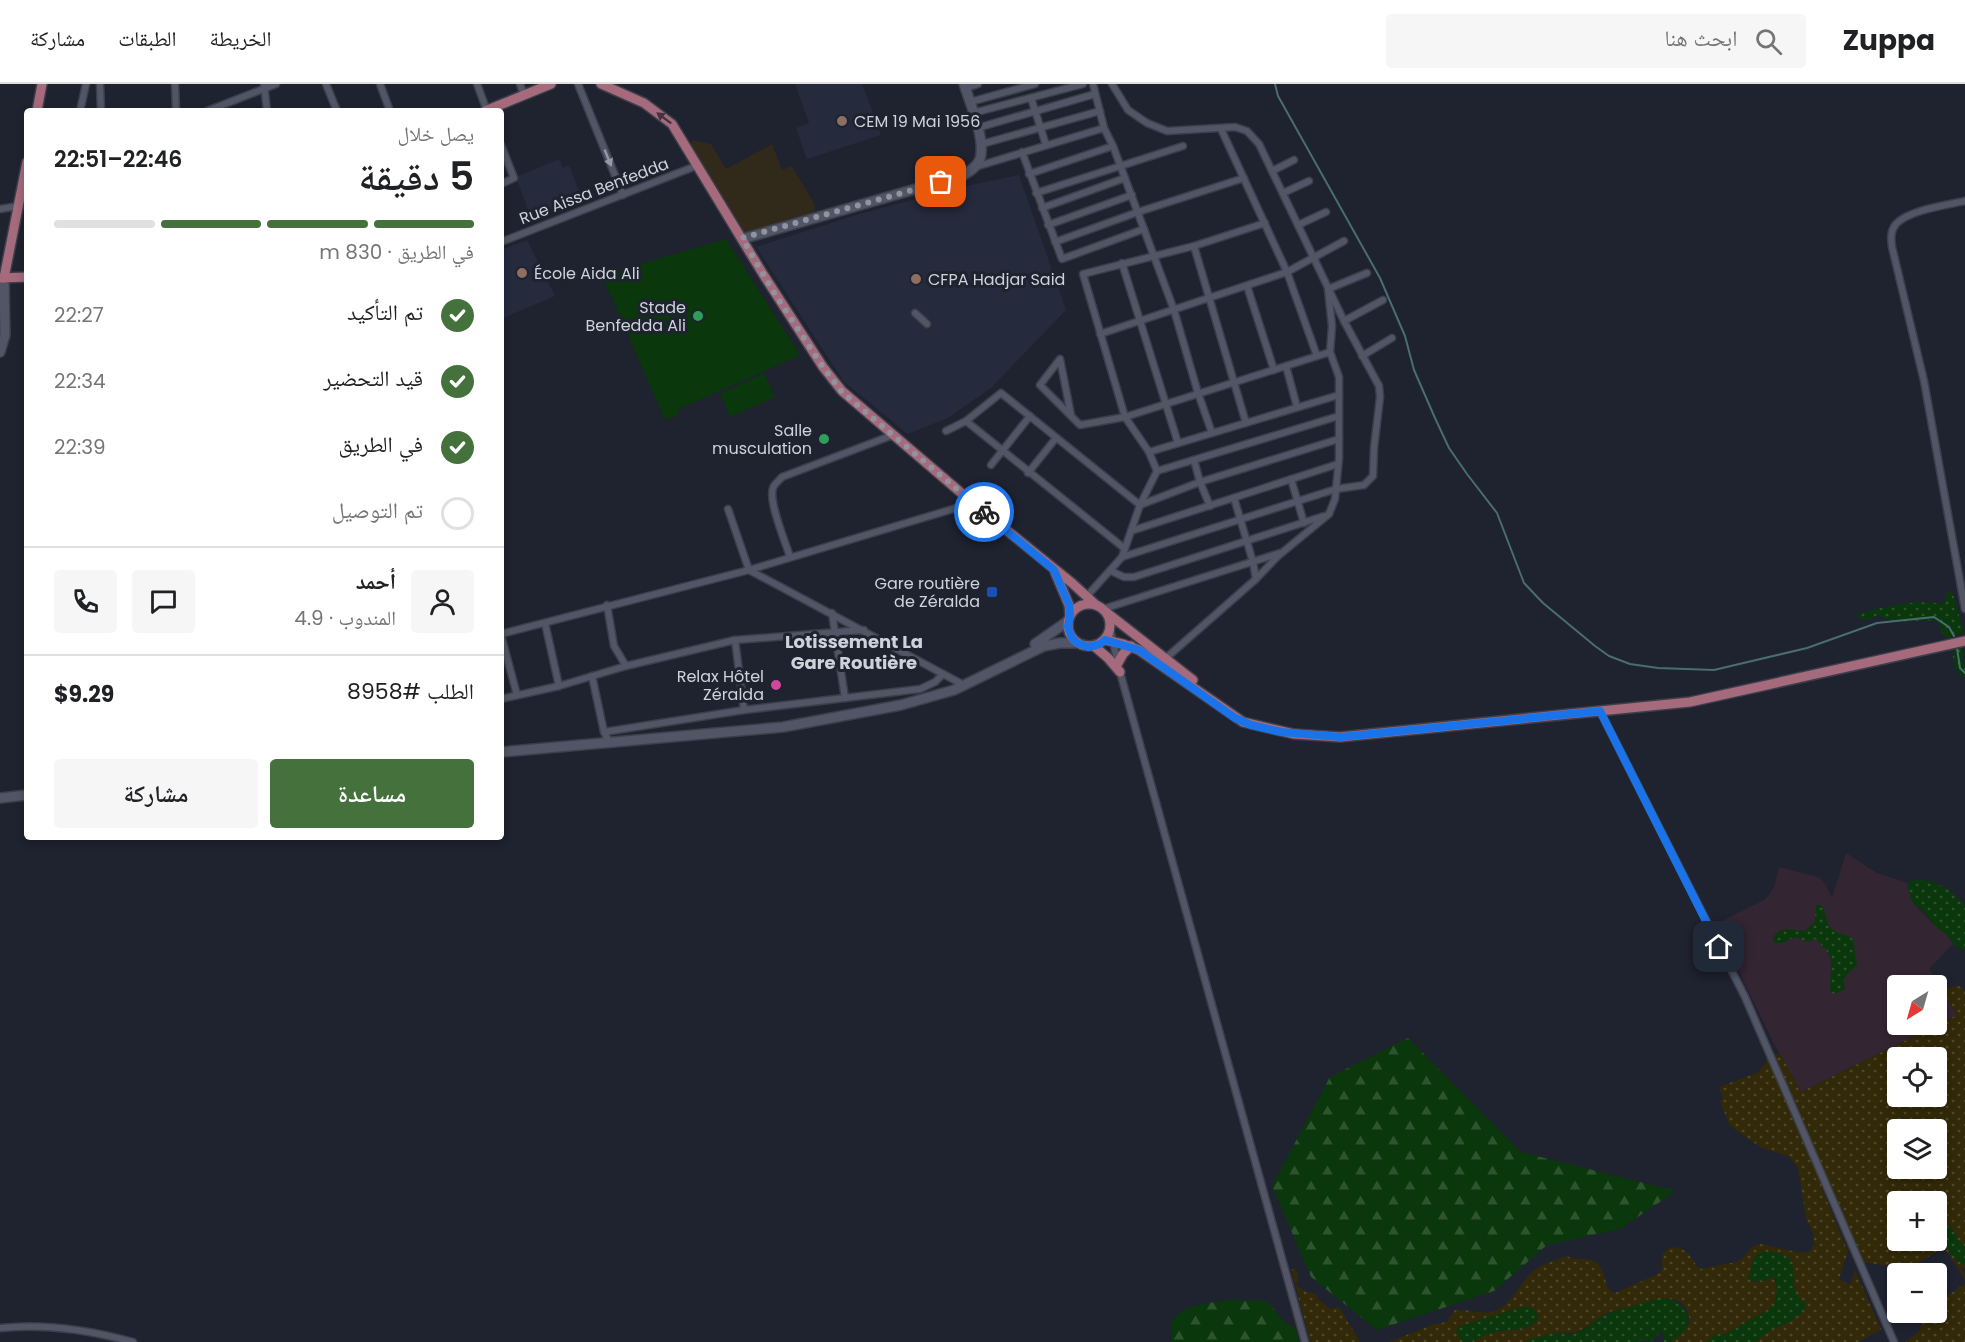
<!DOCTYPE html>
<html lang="ar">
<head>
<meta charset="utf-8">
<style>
	:root { --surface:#fff; --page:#f6f6f6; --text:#202124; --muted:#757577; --line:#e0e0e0; --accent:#45713d }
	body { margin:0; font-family:Poppins,"Noto Naskh Arabic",sans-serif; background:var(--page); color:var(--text); direction:rtl; height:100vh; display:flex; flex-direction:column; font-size:22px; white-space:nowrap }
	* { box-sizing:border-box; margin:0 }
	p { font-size:20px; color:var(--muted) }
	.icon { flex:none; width:33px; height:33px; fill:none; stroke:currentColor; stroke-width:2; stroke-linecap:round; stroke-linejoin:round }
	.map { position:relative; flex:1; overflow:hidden; direction:ltr }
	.panel { position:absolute; left:24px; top:24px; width:480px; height:732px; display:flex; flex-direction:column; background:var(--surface); border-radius:6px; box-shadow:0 3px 9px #0003; direction:rtl }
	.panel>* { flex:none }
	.needle { width:39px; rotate:217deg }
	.controls { position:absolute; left:1887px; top:891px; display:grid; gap:12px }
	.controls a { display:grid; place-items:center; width:60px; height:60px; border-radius:6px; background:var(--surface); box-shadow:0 3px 9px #0003; font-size:30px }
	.pin { position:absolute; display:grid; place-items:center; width:51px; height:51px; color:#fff; margin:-26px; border-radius:12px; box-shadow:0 3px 9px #0006 }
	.courier { position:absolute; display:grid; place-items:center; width:60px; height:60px; margin:-30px; border:4px solid #1a73e8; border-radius:50%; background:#fff; color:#222; box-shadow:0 2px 8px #0007 }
	.headline em { font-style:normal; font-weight:600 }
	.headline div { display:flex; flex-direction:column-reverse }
	.headline { display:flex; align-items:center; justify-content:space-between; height:102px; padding:0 30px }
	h1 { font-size:39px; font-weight:600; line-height:45px }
	.bar { display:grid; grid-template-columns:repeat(4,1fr); gap:9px 6px; align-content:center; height:72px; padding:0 30px }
	.bar i { height:8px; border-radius:4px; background:var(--line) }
	.bar .current { background:var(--accent) }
	.bar p { grid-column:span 4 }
	.line { display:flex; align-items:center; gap:15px; padding:0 30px; border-top:2px solid var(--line) }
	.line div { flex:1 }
	.round { display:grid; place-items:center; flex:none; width:63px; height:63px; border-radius:6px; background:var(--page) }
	ol { padding:0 30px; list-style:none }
	li { display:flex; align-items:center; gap:18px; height:66px }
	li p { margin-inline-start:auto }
	li .icon { padding:6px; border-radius:50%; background:var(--accent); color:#fff; stroke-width:4 }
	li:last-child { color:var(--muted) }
	li i { width:33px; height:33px; border:3px solid var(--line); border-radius:50% }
	.primary-button { display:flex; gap:12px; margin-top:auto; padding:12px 30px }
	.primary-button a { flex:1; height:69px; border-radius:6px; background:var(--accent); color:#fff; font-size:24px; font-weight:600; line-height:69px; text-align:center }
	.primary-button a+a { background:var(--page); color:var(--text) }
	header { display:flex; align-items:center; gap:36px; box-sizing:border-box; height:84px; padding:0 30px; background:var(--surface); border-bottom:2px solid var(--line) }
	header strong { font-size:28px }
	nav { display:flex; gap:33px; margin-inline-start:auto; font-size:21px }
	.search { width:420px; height:54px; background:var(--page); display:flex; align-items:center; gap:15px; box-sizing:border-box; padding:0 21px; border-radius:6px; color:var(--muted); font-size:22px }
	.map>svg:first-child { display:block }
	.commercial { fill:#312919 }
	.industrial { fill:#332531; fill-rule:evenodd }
	.built { fill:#262a3d }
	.grass { fill:url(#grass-dots) }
	.forest { fill:url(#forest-firs) }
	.sand { fill:url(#sand-dots); fill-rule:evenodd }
	.park { fill:#0a370c }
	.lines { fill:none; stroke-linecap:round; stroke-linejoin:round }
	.stream { stroke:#4a6d71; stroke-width:2 }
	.street-casing { stroke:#3c3f4a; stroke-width:9 }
	.secondary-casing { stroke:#3c3f4a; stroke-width:12 }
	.primary-casing { stroke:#3c3f4a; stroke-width:12 }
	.street { stroke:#515565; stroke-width:6 }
	.secondary { stroke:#515565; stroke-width:9 }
	.primary { stroke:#a56a7b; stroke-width:9 }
	.oneway { fill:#403442 }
	.oneway2 { fill:#969aa6 }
	.done { stroke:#91949f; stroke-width:6; stroke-dasharray:0 10.8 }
	.route { stroke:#1a73e8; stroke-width:8 }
	.education-dot { fill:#8d6e63; stroke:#1f222f; stroke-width:2 }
	.leisure-dot { fill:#2e9e5b; stroke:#1f222f; stroke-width:2 }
	.transit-dot { fill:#1a4fb4; stroke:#1f222f; stroke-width:2 }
	.hotel-dot { fill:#d1479c; stroke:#1f222f; stroke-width:2 }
	.labels { text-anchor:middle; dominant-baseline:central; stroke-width:6; stroke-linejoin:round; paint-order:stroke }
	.poi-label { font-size:16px; fill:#cfd2db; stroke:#1f222f; text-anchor:end }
	.street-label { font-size:16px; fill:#cfd2db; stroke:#1f222f }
	.neighbourhood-label { font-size:18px; font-weight:bold; fill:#cfd2db; stroke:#1f222f }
</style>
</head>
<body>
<header>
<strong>Zuppa</strong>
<div class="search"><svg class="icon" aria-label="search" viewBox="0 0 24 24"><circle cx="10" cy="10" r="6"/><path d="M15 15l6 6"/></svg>ابحث هنا</div>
<nav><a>الخريطة</a><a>الطبقات</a><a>مشاركة</a></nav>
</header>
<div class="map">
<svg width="1965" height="1258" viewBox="0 0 1965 1258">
	<defs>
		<pattern id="grass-dots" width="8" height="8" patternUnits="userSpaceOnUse" patternTransform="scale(1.5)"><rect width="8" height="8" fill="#0a370c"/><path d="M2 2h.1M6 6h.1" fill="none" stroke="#2d532f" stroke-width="1.8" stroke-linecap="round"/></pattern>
		<pattern id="forest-firs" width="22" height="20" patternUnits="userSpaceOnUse" patternTransform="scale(1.5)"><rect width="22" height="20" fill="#0a370c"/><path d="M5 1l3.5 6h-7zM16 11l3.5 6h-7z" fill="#2d532f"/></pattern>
		<pattern id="sand-dots" width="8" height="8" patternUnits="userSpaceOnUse" patternTransform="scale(1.5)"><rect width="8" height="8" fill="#322908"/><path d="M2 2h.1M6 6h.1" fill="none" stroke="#4f472b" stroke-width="1.8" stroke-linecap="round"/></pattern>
	</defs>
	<rect width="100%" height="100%" fill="#1f222f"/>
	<!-- commercial -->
	<polygon class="commercial" points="692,56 711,60 726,85 772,60 782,86 792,82 815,121 814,128 745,150 690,63"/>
	<!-- industrial -->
	<path class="industrial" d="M1846,769L1877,789L1907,799L1911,815L1916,822L1937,844L1946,850L1953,860L1929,885L1957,931L1801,1008L1774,960L1716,840L1764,816L1769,811L1774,803L1779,783L1818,793L1823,797L1832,813ZM1898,902H1936V940H1898Z"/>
	<!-- built -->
	<g class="built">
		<polygon points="795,0 862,0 881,51 807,75 796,44 809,39"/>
		<polygon points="559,75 563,84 569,81 582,115 532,136 516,93"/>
		<polygon points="1019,91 1066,226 991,304 948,334 908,350 844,298 756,163 859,130 961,103"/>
		<polygon points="527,156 555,212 501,235 501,166"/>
	</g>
	<!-- grass -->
	<g class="grass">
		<path d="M1951,506C1954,511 1962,542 1964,549L1946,554C1939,548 1941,540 1936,537C1915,535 1896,542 1877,531C1872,536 1864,538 1857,533V531L1861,529C1888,522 1915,515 1943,520L1947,509Z"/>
		<path d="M1961,563L1964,570L1962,576L1965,581V594C1954,588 1951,577 1954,565Z"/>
		<polygon points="1918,795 1933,798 1948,805 1965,821 1965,866 1956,863 1946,850 1937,844 1921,825 1912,819 1907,799"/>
		<path d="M1816,821H1821C1829,830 1823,841 1835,847C1839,850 1844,850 1849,852L1853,856L1857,880C1854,886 1844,890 1844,897C1844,900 1845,902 1845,905L1834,910L1830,907L1831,877L1827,867L1816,855L1807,858L1795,853L1782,859H1775L1773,854C1779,841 1793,846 1805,847L1815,837Z"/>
		<path d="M1949,1141L1965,1163V1181C1948,1176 1943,1156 1949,1141Z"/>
		<path d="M1764,1167C1815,1170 1778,1199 1805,1219V1225C1795,1240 1771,1241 1756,1258H1707L1713,1252L1727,1249L1771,1224L1776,1214V1197L1773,1193C1764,1195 1756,1201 1748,1195L1754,1173Z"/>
		<path d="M1661,1214C1698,1216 1695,1258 1664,1258L1662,1247L1651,1258L1640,1256V1258H1528L1526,1256L1556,1248L1569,1251L1583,1246L1603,1232L1616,1226Z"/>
		<path d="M1521,1223C1531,1223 1535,1224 1539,1233C1526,1251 1511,1243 1495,1248C1483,1252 1474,1258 1462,1258L1456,1247L1460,1242Z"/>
	</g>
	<!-- forest -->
	<g class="forest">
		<polygon points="1408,954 1521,1068 1676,1107 1620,1145 1547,1161 1494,1207 1377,1246 1311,1193 1272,1102 1330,993"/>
		<path d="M1228,1216L1265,1217L1271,1221L1282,1236L1296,1245L1299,1258H1172L1171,1238C1184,1219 1207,1220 1228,1216Z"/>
	</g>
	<!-- sand -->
	<g class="sand">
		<path d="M1954,902H1959L1965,907V1163C1957,1157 1956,1147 1949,1141C1942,1155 1949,1176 1965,1181V1184L1959,1183L1965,1190V1196L1944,1163L1909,1185L1862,1178L1828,1098L1821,1102L1848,1168L1839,1195L1850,1201L1855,1186L1881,1245L1858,1258H1756C1771,1241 1795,1240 1805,1225V1219C1777,1198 1815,1170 1764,1167L1754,1173L1748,1195C1756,1201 1764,1196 1773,1193C1779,1201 1777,1217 1771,1224L1727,1249L1713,1252L1707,1258H1671C1678,1252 1691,1245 1689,1233C1682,1202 1649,1218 1630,1223C1621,1225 1612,1226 1604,1231C1594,1237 1587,1244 1576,1248C1568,1251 1562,1248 1554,1249C1545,1251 1536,1254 1527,1256L1528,1258H1471C1479,1254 1489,1249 1499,1247C1514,1245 1528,1249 1539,1233C1535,1224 1531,1223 1521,1223L1460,1242L1456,1247L1462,1258H1389L1431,1241L1447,1238L1455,1226C1470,1224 1483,1233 1497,1226C1513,1218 1518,1203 1529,1191C1540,1180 1553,1177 1567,1172C1578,1178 1589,1171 1599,1181C1608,1191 1603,1207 1615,1209L1660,1189C1664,1182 1660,1176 1663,1170C1664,1167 1667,1165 1670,1164C1686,1159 1692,1177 1700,1185L1736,1178L1743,1174L1753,1162L1762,1160L1801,1169L1810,1167L1814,1160V1152L1806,1134L1798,1084L1788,1072L1762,1064L1738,1048L1729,1040L1720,1017L1723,1014L1719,1003L1759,988L1772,969L1781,971L1801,1008L1957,931L1943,907ZM1898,974H1936V1012H1898ZM1898,1046H1936V1084H1898ZM1898,1118H1936V1156H1898Z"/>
		<polygon points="1291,1185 1296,1186 1298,1190 1297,1203 1308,1208 1316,1210 1318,1215 1331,1225 1339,1223 1360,1258 1310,1258"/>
		<polygon points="1965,1200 1965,1258 1905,1258 1919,1248 1926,1229 1936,1228 1937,1218"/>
	</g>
	<!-- park -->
	<g class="park">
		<polygon points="726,155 800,271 677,326 678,331 665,336 603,194 616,187"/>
		<polygon points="764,289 775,313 730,333 720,310"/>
	</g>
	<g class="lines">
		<!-- stream -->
		<g class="stream">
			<polyline points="1275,0 1278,12 1380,194 1405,252 1414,286 1435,334 1449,364 1467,390 1497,429 1524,499 1543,519 1595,562 1609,572 1630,580 1658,584 1714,586 1807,564 1877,539 1934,533 1949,543 1954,552"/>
			<polyline points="1957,564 1960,584 1965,589"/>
		</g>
		<defs>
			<g id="street">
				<polyline points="100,0 101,27"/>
				<polyline points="175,0 176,27"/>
				<polyline points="264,0 267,27"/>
				<polyline points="326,0 337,27"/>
				<polyline points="380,0 390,27"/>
				<polyline points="477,0 487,27"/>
				<polyline points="520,0 524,11"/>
				<polyline points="578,0 623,111"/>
				<polyline points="1093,0 1104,44 1113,62 1174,226 1198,309 1212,349"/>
				<polyline points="1112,0 1128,26 1147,39 1167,47 1235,43 1247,47 1259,60 1344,237 1379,302 1380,313 1374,364 1373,392 1364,401 1336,405 1122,473"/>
				<polyline points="966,4 978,0"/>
				<polyline points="1031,14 1046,61"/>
				<polyline points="970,18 1035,0"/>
				<polyline points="80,27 86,0"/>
				<polyline points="207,27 276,0"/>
				<polyline points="973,29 1083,0"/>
				<polyline points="977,44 1095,10"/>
				<polyline points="1221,45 1287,188 1317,272"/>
				<polyline points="982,60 1100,27"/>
				<polyline points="501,61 514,94 501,100"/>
				<polyline points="1022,68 1062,175 1144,145"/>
				<polyline points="975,83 1104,44"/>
				<polyline points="1272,87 1294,76"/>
				<polyline points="1029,90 1113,62"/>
				<polyline points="1036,109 1183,62"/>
				<polyline points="1283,109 1309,97"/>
				<path d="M1965,117C1947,121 1909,126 1896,140C1890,147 1891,155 1892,163L1924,297L1965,525"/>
				<polyline points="1042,124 1125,94"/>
				<polyline points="0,125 18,122"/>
				<polyline points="1048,141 1132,111"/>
				<polyline points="1298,141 1326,128"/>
				<polyline points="501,158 696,82"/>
				<polyline points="1055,158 1138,128 1244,94"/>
				<polyline points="1194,162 1246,339"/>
				<polyline points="1122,179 1178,359"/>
				<polyline points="1247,202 1274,286"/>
				<polyline points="915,229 927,240"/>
				<polyline points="1344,237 1383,216"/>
				<polyline points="1100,250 1287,188 1344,157"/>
				<polyline points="1330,268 1332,242 1328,205 1367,189"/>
				<polyline points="1362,272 1392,254"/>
				<polyline points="1286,282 1297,323"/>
				<polyline points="1071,331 1060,275 1040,301 1080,341 1125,333 1330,268 1339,293 1339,374 1335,415 1329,430 1278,472 1256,495 1166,574"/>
				<polyline points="966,337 1124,464"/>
				<polyline points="946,347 966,337 1001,309 1140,421 1200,398 1339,355"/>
				<polyline points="1149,368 1339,311"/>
				<polyline points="1194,376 1200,398 1210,422"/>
				<polyline points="991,381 1030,332"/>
				<polyline points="1157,387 1339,332"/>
				<polyline points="1028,389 1056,354"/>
				<polyline points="1291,395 1304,439"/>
				<polyline points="1234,414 1253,478 1256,495"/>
				<polyline points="728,425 749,486 960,599"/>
				<polyline points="1131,447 1338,380"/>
				<path d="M790,473C786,459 768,418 773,404C774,400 779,397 782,393L893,351"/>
				<polyline points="1111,487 1124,493 1134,493 1324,432"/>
				<polyline points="1087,512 1122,473 1140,421 1157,387 1149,368 1125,333 1083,190 1194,162 1265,139"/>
				<polyline points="607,521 614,562 626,582"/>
				<polyline points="1103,525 1280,469"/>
				<polyline points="832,529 845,614"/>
				<polyline points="545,539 559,602"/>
				<polyline points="1110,545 1120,588 1305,1258"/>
				<polyline points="501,550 749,486 973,419"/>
				<polyline points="501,551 517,611"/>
				<polyline points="735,556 744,626"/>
				<polyline points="592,592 604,648 610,659"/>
				<polyline points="501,615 559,602 626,582 735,556 864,546"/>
				<polyline points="1600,627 1745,913 1894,1258"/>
				<polyline points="604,648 744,626 920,605 935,598 943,590"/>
				<path d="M0,1244C45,1239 90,1246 133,1258"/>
			</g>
			<g id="secondary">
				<path d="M742,155L964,91C970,87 978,82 980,75C986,56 970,19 964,0"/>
				<polyline points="0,268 5,251 4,194"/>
				<polyline points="1035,560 1068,537"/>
				<polyline points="501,668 783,643 901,621 954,606 1044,562 1060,559 1077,559"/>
				<polyline points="0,714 27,711"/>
			</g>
			<g id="primary">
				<polyline points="601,0 644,19 672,40 763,190 823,283 842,307 973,419 1072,499 1096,521"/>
				<polyline points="37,27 42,0"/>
				<polyline points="485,27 551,0"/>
				<polyline points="0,194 27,193"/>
				<polyline points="4,194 27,78"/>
				<polyline points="1055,488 1069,521 1070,531"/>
				<circle cx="1089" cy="541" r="21"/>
				<polyline points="1106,528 1193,596"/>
				<polyline points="1105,556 1123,560 1139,566 1243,638 1294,650 1340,653 1690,618 1965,557"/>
				<polyline points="1094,562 1108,574 1120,588"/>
				<polyline points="1118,579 1123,570 1131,562"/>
			</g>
		</defs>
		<!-- street casing -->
		<use href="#street" class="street-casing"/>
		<!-- secondary casing -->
		<use href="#secondary" class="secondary-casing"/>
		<!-- primary casing -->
		<use href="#primary" class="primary-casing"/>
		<!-- street -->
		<use href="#street" class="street"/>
		<!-- secondary -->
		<use href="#secondary" class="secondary"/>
		<!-- primary -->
		<use href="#primary" class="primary"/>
	</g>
	<!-- one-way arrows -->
	<defs><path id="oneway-solid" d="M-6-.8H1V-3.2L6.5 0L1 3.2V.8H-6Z" transform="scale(1.5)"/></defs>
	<use class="oneway" href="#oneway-solid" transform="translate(664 34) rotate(-143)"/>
	<use class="oneway2" href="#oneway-solid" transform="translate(608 74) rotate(68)"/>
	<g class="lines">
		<!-- done -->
		<polyline class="done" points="941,98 742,154 773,207 823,283 842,308 984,428"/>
		<!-- route -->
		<polyline class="route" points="984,428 1054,486 1069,521 1070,531 1068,543 1072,554 1077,559 1088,563 1100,560 1105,556 1139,566 1235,634 1251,641 1281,648 1340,653 1600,627 1719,863"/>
	</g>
	<!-- markers -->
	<g class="education-dot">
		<circle cx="842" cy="37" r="6"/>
		<circle cx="522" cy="189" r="6"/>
		<circle cx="916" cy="195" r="6"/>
	</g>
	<g class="leisure-dot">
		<circle cx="698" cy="232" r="6"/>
		<circle cx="824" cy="355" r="6"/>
	</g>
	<rect class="transit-dot" x="986" y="502" width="12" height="12" rx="3"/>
	<circle class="hotel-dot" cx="776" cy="601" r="6"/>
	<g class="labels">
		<!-- poi labels -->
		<g class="poi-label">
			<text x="854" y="37" text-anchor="start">CEM 19 Mai 1956</text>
			<text x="534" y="189" text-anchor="start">École Aida Ali</text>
			<text x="928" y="195" text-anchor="start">CFPA Hadjar Said</text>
			<text x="686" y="223">Stade<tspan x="686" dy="18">Benfedda Ali</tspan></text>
			<text x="812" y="346">Salle<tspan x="812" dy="18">musculation</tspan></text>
			<text x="980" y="499">Gare routière<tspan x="980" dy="18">de Zéralda</tspan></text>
			<text x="764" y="592">Relax Hôtel<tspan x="764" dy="18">Zéralda</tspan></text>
		</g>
		<!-- street labels -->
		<g class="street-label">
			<text transform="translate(594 107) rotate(-21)">Rue Aissa Benfedda</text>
		</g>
		<!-- neighbourhood labels -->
		<g class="neighbourhood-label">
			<text x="854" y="557">Lotissement La<tspan x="854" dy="21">Gare Routière</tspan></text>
		</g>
	</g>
</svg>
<div class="controls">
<a><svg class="needle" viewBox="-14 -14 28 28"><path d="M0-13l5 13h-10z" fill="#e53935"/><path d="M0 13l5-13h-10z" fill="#757577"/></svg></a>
<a><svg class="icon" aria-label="locate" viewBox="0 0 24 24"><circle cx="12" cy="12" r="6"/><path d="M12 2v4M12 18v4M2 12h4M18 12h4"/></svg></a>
<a><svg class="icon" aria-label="layers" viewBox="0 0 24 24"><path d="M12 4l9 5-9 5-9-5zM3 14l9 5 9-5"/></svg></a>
<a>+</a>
<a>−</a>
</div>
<div class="pin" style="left:941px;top:98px;background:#ea580c"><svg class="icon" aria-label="bag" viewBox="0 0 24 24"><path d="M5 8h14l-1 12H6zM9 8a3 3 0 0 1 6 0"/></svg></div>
<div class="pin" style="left:1719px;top:863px;background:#1f2937"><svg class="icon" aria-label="home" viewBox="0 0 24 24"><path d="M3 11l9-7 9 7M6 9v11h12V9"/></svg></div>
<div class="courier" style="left:984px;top:428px"><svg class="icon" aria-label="bike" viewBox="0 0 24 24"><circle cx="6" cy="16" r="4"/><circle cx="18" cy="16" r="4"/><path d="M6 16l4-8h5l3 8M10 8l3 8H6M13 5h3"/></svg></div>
<section class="panel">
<div class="headline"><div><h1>5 دقيقة</h1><p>يصل خلال</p></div><em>22:46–22:51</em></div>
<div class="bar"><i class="current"></i><i class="current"></i><i class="current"></i><i></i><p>في الطريق · 830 m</p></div>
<ol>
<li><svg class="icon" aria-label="check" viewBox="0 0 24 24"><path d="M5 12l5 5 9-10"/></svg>تم التأكيد<p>22:27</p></li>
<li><svg class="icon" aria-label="check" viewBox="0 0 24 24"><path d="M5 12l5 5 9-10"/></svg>قيد التحضير<p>22:34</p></li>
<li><svg class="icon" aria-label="check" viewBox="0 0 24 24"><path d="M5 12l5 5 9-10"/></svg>في الطريق<p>22:39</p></li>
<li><i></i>تم التوصيل</li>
</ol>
<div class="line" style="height:108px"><a class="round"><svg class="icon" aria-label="person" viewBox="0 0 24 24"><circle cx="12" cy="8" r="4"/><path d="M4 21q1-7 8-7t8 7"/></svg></a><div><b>أحمد</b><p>المندوب · 4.9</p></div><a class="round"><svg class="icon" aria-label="chat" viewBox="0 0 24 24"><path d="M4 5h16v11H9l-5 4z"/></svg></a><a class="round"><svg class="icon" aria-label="phone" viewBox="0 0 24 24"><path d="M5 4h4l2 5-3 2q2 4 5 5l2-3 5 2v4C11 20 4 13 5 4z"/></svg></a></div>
<div class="line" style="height:78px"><div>الطلب #8958</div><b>$9.29</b></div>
<div class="primary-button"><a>مساعدة</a><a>مشاركة</a></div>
</section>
</div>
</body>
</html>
